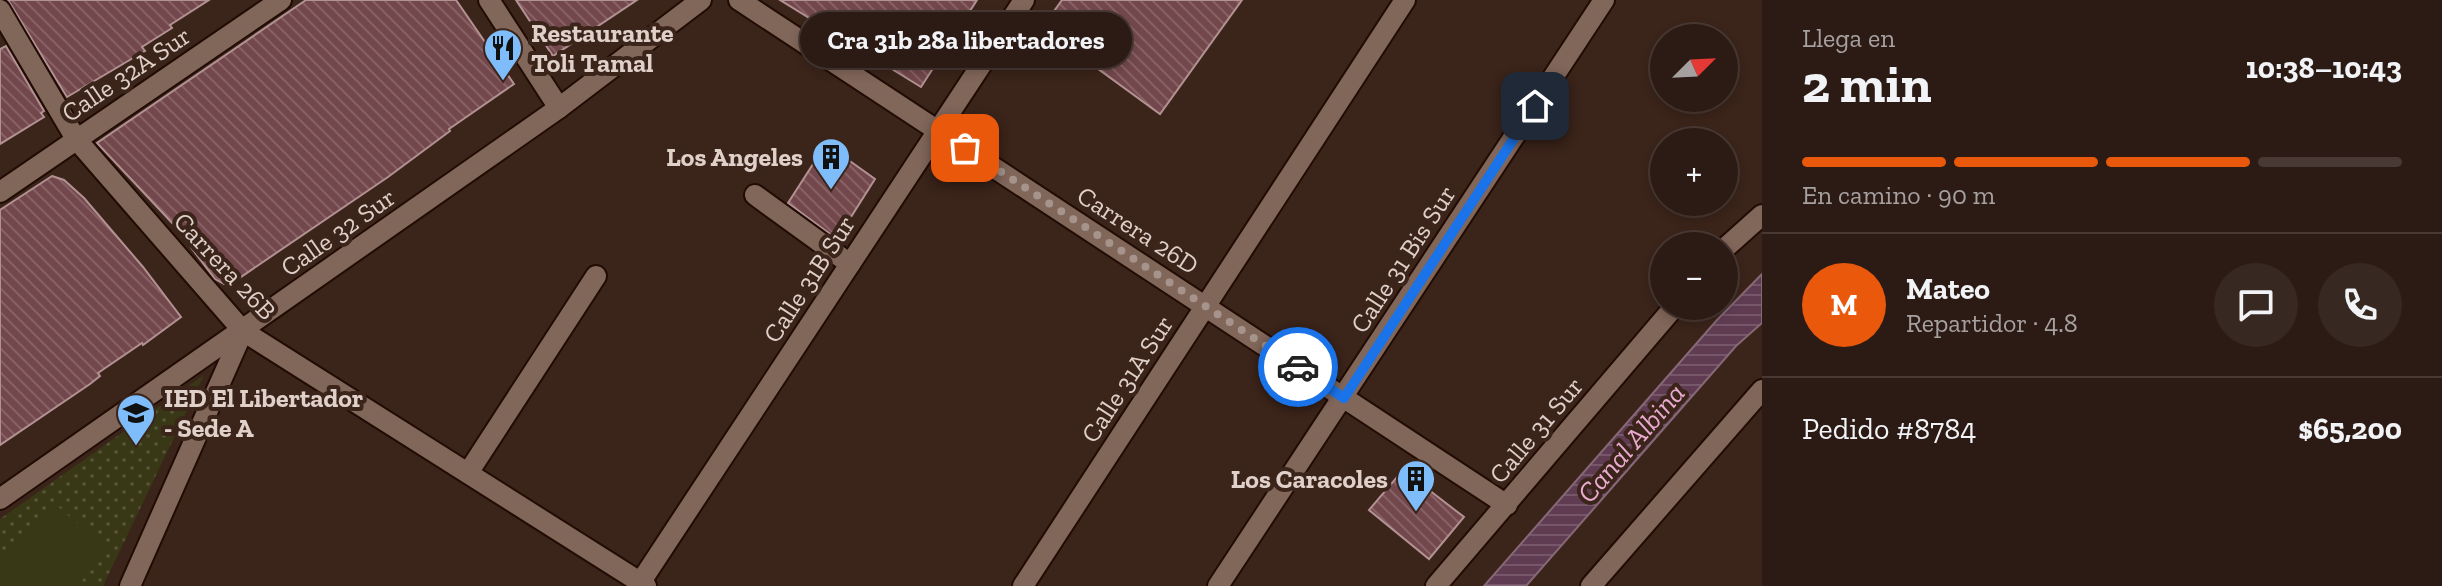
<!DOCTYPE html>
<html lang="es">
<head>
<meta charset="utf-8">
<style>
	:root { --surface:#2c1b14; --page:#382822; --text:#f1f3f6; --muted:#a6a1a0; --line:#483934; --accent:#ea580c }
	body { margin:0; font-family:"Zilla Slab",serif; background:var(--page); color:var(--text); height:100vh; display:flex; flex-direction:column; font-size:30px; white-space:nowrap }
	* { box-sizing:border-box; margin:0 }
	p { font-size:26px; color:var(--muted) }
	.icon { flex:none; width:44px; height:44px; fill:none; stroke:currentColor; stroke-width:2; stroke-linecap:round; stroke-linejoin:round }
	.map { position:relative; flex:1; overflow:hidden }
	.sheet { display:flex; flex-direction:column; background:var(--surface); width:680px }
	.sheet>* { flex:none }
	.needle { width:52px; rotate:66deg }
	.buttons { position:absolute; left:1650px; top:24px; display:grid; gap:16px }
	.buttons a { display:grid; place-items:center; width:88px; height:88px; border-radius:50%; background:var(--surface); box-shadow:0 4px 12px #0003,0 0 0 2px var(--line); font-size:40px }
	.pin { position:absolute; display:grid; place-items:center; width:68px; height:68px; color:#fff; margin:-34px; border-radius:16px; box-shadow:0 4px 12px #0006 }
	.courier { position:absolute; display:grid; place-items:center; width:80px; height:80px; margin:-40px; border:6px solid #1a73e8; border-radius:50%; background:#fff; color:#222; box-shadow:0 2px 10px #0007 }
	.bubble { position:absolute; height:56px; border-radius:28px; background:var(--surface); box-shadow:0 4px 12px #0003,0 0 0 2px var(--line); font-size:26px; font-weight:800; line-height:56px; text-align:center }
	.headline em { font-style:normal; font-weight:800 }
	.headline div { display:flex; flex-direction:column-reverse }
	.headline { display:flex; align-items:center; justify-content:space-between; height:136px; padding:0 40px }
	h1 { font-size:52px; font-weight:800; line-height:60px }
	.bar { display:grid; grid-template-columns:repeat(4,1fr); gap:12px 8px; align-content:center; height:96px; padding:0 40px }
	.bar i { height:10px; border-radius:6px; background:var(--line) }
	.bar .on { background:var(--accent) }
	.bar p { grid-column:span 4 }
	.line { display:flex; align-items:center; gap:20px; padding:0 40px; border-top:2px solid var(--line) }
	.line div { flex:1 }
	.round { display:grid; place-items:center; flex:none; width:84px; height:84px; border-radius:42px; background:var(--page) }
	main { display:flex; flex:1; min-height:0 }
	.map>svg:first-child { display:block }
	.grass { fill:url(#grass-dots) }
	.green { fill:#393816 }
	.water { fill:url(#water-rules); stroke:#866876; stroke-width:2 }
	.building { fill:url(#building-back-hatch); stroke:#b29193; stroke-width:2 }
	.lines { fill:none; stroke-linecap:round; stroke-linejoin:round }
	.minor-casing { stroke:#210c04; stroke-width:24 }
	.minor { stroke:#81665a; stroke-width:20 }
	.done { stroke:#a6948c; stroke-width:8; stroke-dasharray:0 14.4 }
	.route { stroke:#1a73e8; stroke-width:10 }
	.labels { text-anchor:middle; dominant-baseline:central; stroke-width:8; stroke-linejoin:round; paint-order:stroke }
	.poi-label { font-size:26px; font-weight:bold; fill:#e0d0ca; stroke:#3b241a; text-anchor:start }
	.street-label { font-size:26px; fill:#e0d0ca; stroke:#3b241a }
	.water-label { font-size:28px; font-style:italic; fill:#eaabd1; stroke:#3b241a }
</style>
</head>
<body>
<main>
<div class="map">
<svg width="1762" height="586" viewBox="0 0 1762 586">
	<defs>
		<pattern id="grass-dots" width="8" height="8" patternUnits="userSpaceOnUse" patternTransform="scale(2)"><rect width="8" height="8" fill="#393816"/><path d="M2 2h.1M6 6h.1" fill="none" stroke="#555437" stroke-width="1.8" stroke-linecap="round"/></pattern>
		<pattern id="water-rules" width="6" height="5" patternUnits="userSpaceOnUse" patternTransform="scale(2)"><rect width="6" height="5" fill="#5f3c52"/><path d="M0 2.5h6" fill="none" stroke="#76576a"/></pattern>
		<pattern id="building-back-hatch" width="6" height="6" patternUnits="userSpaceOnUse" patternTransform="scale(2)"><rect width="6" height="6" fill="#73484c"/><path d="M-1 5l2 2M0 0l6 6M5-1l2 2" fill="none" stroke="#876164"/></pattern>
	</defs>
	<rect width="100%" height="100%" fill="#3b241a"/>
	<!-- grass -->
	<polygon class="grass" points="204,375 103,586 0,586 0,519"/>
	<!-- green -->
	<polygon class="green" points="54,503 108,550 77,586 0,586 0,565"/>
	<!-- water -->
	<polygon class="water" points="1762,274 1762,323 1736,346 1526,586 1484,586 1717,320"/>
	<!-- building -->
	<g class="building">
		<polygon points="8,0 209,0 170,25 172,28 142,47 145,51 67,97"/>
		<polygon points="306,0 456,0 514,84 449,129 450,131 388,177 235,281 224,284 215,279 174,225 97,143"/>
		<polygon points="516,0 637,0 553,56"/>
		<polygon points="780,0 977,0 921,87"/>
		<polygon points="1062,0 1242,0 1160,114 1042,28"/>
		<polygon points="6,46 44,111 41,113 44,117 0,144 0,49"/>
		<polygon points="826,144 875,179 837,239 788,203"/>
		<polygon points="52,176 64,180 84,198 143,267 181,317 143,345 142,343 98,373 100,376 90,384 0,445 0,210"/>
		<polygon points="1403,470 1464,517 1429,559 1369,510"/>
	</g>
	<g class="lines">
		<defs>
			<g id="minor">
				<polyline points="489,0 559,108"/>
				<polyline points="739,0 1507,505"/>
				<polyline points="0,10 76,139 243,331 646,586"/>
				<polyline points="0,192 281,0"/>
				<polyline points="755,195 850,264"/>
				<polyline points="1724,249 1762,215"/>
				<polyline points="468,473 596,276"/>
				<polyline points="0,499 559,108 701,0"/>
				<polyline points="130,586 243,331"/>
				<polyline points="638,586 1024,0"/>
				<polyline points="1023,586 1405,0"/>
				<polyline points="1218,586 1604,0"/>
				<polyline points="1436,586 1675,306"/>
				<polyline points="1591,586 1762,390"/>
			</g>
		</defs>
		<!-- minor casing -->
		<use href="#minor" class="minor-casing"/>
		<!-- minor -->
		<use href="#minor" class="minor"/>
	</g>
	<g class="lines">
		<!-- done -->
		<polyline class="done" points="965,148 1298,367"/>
		<!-- route -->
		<polyline class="route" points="1298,367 1344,398 1535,106"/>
	</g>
	<!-- icons -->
	<defs>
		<symbol id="restaurant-pin" viewBox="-11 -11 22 30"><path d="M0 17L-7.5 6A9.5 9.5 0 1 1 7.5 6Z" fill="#7ebdf9" stroke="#3b241a"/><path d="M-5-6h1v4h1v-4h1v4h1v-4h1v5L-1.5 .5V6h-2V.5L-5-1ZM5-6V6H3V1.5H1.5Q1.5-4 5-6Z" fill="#111"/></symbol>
		<symbol id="building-pin" viewBox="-11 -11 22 30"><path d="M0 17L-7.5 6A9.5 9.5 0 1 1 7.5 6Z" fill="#7ebdf9" stroke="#3b241a"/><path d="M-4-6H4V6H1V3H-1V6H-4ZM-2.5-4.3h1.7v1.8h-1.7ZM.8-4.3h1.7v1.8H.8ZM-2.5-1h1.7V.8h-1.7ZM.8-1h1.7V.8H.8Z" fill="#111"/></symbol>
		<symbol id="school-pin" viewBox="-11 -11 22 30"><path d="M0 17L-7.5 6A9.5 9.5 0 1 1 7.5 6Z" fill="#7ebdf9" stroke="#3b241a"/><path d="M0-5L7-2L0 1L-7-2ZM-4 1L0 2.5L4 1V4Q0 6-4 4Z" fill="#111"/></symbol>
	</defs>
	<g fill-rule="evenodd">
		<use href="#restaurant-pin" x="481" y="26" width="44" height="60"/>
		<use href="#building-pin" x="809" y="135" width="44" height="60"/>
		<use href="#school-pin" x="114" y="391" width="44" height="60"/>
		<use href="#building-pin" x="1394" y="457" width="44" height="60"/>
	</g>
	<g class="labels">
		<!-- poi labels -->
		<g class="poi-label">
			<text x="531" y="33">Restaurante<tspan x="531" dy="30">Toli Tamal</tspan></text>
			<text x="803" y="157" text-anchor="end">Los Angeles</text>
			<text x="164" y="398">IED El Libertador<tspan x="164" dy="30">- Sede A</tspan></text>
			<text x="1388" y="479" text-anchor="end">Los Caracoles</text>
		</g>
		<!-- street labels -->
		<g class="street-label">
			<text transform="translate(126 74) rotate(-34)">Calle 32A Sur</text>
			<text transform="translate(1138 230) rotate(33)">Carrera 26D</text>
			<text transform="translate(338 232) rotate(-35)">Calle 32 Sur</text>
			<text transform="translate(1403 259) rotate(-57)">Calle 31 Bis Sur</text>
			<text transform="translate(225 266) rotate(47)">Carrera 26B</text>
			<text transform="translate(809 279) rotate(-57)">Calle 31B Sur</text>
			<text transform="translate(1127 379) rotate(-57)">Calle 31A Sur</text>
			<text transform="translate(1536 430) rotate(-50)">Calle 31 Sur</text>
		</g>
		<!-- water labels -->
		<g class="water-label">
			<text transform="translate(1631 443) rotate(-49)">Canal Albina</text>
		</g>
	</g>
</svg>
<div class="buttons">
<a><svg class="needle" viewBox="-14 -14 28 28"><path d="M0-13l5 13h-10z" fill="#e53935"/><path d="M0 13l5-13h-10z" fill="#a6a1a0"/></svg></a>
<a>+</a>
<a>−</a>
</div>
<div class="pin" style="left:965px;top:148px;background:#ea580c"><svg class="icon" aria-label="bag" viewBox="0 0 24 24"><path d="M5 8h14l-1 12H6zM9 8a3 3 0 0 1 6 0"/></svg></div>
<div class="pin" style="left:1535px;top:106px;background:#1f2937"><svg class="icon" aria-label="home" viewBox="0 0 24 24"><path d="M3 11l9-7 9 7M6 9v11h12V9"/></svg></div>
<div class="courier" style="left:1298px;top:367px"><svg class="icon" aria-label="car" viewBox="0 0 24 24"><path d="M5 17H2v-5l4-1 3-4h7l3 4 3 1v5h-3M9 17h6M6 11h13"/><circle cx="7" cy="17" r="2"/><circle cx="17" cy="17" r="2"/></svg></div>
<div class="bubble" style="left:800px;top:12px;width:332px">Cra 31b 28a libertadores</div>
</div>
<section class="sheet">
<div class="headline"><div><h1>2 min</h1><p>Llega en</p></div><em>10:38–10:43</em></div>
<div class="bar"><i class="on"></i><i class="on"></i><i class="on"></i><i></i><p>En camino · 90 m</p></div>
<div class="line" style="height:144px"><b class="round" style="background:var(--accent);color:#fff">M</b><div><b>Mateo</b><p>Repartidor · 4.8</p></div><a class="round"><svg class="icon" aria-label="chat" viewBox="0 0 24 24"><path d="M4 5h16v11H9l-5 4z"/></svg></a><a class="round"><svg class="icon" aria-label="phone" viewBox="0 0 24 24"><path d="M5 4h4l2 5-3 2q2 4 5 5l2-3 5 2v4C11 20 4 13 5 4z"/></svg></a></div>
<div class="line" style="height:104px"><div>Pedido #8784</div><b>$65,200</b></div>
</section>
</main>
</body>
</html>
